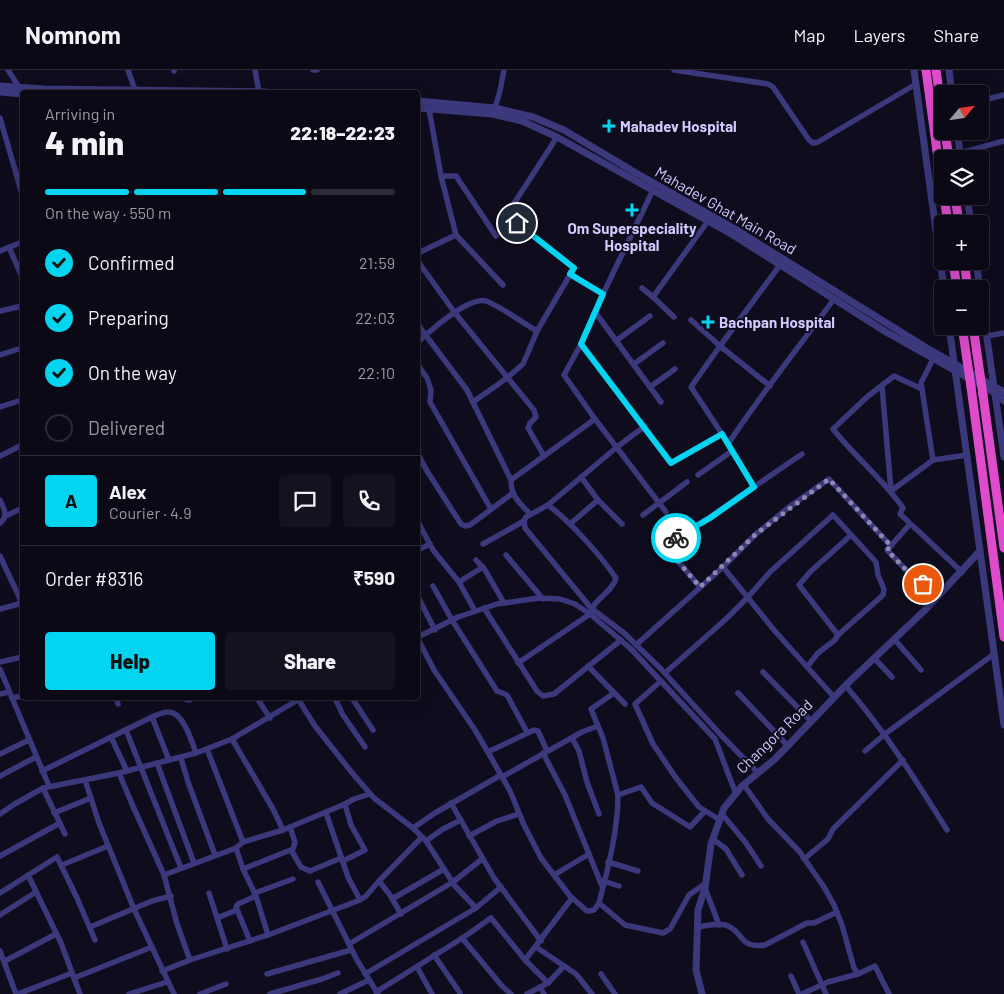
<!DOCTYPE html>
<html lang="en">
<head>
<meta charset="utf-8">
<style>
	:root { --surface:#0b0916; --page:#14121f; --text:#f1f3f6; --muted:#9a9aa1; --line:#2b2a35; --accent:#03d5f0 }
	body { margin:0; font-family:Barlow,sans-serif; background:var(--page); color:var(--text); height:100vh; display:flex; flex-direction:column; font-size:19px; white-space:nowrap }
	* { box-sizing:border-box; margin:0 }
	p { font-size:16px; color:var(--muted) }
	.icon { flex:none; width:28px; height:28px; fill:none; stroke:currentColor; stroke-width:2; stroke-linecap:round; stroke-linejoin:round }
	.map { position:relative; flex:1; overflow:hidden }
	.panel { position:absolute; left:20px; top:20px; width:400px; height:610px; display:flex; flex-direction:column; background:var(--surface); border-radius:5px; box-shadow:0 5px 20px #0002,0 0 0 1px var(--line) }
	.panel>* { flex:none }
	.needle { width:32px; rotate:61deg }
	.buttons { position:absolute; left:934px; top:15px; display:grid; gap:10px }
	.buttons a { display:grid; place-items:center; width:55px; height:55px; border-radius:5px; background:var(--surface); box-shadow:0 5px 20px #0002,0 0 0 1px var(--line); font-size:25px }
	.pin { position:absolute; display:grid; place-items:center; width:42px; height:42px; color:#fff; margin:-21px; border:2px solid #fff; border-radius:50%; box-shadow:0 1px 5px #0007 }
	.courier { position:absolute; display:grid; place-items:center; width:50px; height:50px; margin:-25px; border:4px solid #03d5f0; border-radius:50%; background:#fff; color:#222; box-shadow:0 1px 6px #0007 }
	.overview em { font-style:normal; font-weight:800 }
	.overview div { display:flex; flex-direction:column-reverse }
	.overview { display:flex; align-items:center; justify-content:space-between; height:85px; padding:0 25px }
	h1 { font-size:32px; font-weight:800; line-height:38px }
	.bar { display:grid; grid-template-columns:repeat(4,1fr); gap:8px 5px; align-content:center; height:60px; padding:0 25px }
	.bar i { height:6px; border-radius:4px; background:var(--line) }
	.bar .selected { background:var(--accent) }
	.bar p { grid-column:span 4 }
	.line { display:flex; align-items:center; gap:12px; padding:0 25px; border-top:1px solid var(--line) }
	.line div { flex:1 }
	.round { display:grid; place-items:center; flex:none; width:52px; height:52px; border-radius:5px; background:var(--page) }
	ol { padding:0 25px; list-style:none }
	li { display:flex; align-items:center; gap:15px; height:55px }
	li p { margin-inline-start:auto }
	li .icon { padding:5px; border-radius:50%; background:var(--accent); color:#111; stroke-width:4 }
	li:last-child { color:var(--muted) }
	li i { width:28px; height:28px; border:2px solid var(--line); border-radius:50% }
	.action { display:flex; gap:10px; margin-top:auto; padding:10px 25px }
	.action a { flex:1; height:58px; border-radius:5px; background:var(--accent); color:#111; font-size:20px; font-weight:800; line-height:58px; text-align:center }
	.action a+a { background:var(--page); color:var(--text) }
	header { display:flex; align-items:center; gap:30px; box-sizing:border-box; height:70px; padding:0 25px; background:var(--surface); border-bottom:1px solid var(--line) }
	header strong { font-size:24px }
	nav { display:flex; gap:28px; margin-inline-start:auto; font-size:18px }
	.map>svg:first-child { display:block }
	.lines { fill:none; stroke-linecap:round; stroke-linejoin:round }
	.minor { stroke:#3b387c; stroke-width:5.5 }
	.tertiary { stroke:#3b387c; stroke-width:7 }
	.trunk { stroke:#de4ccc; stroke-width:9 }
	.trunk-bridge { stroke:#de4ccc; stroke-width:9 }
	.done { stroke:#8c88b0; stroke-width:5; stroke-dasharray:0 9 }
	.route { stroke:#03d5f0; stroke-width:6 }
	.poi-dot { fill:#03d5f0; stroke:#0f0c1e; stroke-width:2 }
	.labels { text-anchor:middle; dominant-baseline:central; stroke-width:4; stroke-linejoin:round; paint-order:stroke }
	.poi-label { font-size:15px; font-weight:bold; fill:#d0cafe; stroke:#0f0c1e; text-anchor:start }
	.street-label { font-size:15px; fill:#d0cafe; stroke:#0f0c1e }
</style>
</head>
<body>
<header>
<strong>Nomnom</strong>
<nav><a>Map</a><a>Layers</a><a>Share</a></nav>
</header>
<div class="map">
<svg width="1004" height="924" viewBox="0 0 1004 924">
	<rect width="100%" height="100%" fill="#0f0c1e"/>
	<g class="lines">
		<!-- minor -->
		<g class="minor">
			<polyline points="8,0 17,14 17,21"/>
			<polyline points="128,0 135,20"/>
			<polyline points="174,0 174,1"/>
			<polyline points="255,0 259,22"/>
			<polyline points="313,0 317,0"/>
			<polyline points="674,0 768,14 773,17 809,70 813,73 818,72 916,14"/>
			<polyline points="980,31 1004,25"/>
			<polyline points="495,38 500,21 504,0"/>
			<polyline points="429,39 441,106 456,165"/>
			<polyline points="0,48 22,124"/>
			<polyline points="960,83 1004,71"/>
			<polyline points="441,106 456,106 496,166"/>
			<polyline points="653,120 603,224 581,274 564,305 595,349 666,442"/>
			<polyline points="9,177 22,207"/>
			<polyline points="0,181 22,172"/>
			<polyline points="418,183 456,165 503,215"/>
			<polyline points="418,185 418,191 422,197 455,243 534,340 536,347 530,353 528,358 544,386"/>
			<polyline points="570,205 603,224"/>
			<polyline points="642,218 653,227"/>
			<polyline points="0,241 22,236"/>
			<polyline points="595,242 661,332"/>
			<polyline points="674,247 653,227 708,151"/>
			<polyline points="691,250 720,276 691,317 722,364 754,417"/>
			<path d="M418,255L467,320L511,410C511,427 519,432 530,444"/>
			<polyline points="987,266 1004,263"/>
			<polyline points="617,270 650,246"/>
			<path d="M418,272C430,261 469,226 486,231C500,236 523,253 537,261L574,198L508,146L513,135L557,67"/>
			<polyline points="581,274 671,393 722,364"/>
			<polyline points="0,285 22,278"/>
			<polyline points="933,289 921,313 933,390"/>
			<polyline points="634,294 663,273"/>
			<polyline points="418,295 427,308 431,320 430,332 491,439"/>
			<polyline points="770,316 720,276 780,195"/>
			<polyline points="882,316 891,421"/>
			<polyline points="650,317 675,299"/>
			<path d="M922,319L894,306L867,327L833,359C855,387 883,409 903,438L900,444L962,502"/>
			<polyline points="473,332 507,308 523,294 538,259"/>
			<polyline points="0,337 22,330"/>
			<polyline points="645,356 617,377 548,435 526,447 524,451 525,458 591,538 624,563 660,598 721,665 758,703"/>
			<path d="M728,374C761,324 799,277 834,229"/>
			<polyline points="418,384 427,401 461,454 465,456 470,455 513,423"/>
			<polyline points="0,386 22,375"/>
			<polyline points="698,405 732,381"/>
			<polyline points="581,407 598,430 622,454"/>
			<polyline points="511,410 595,349"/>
			<polyline points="891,421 933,390 967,385"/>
			<path d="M0,430C4,439 9,446 0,453"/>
			<polyline points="643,445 687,412"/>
			<polyline points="6,446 22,438"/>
			<polyline points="418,452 433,480 459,512 475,541"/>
			<polyline points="570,454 598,430"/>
			<polyline points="910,454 887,480 908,502 938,526"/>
			<polyline points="483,474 524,451"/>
			<polyline points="418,480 430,474"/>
			<polyline points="506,485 543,529"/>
			<polyline points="0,486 22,533"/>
			<polyline points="476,490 485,500 504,533"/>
			<polyline points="723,497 774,560 834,627"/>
			<polyline points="459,512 483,497"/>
			<polyline points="433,516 452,550 497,621 507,625 527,662"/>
			<polyline points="700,517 664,475 710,447 802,384"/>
			<polyline points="418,527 435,560"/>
			<polyline points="484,538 537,621 543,626 554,624 621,570"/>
			<polyline points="0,539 22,533"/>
			<polyline points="838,565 799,515 810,502 851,465"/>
			<polyline points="418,567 458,547 497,534 539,528 560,529 575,534 590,544 631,579 715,669 736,724"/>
			<path d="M418,569L434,600L475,660L489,684L510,721L524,755L541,788L570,826L587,841L594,840L599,833C608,798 618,761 618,725L603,668L591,639L614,623"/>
			<polyline points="895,570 921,600"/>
			<polyline points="636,575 723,497 756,464 789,437 829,409 891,476"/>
			<polyline points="874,588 892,607"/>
			<polyline points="0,592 22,587"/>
			<path d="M518,593L590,544C593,529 612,523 616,508C601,486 570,451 548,435"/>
			<polyline points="588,596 625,634"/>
			<polyline points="0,599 49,716"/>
			<polyline points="763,602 811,651"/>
			<polyline points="665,603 726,549 748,527 770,502 833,445 876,492 878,505 884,519 883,525 838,565 835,570 818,583 807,597"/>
			<polyline points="661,611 635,634 653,674 676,708 699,737 720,750"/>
			<path d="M845,615C884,660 916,710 947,760"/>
			<polyline points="738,623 788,676"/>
			<polyline points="0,624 9,622"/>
			<polyline points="12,628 22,626"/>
			<polyline points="116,628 118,634"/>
			<polyline points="182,628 189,630 193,628"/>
			<polyline points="257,628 270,648"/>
			<polyline points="335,628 343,645 365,677"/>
			<polyline points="352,628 373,660"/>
			<polyline points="298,629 315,656 353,704 374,728 413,758 426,771 455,816 476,838"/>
			<polyline points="152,647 169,690"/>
			<polyline points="126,660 181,798"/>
			<polyline points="111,667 127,701"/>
			<polyline points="572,668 579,681 587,712 599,744"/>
			<polyline points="232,669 273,739 283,760"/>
			<polyline points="207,679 243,772"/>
			<polyline points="865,681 885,664 994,584"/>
			<polyline points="488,682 534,660 538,661 547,681"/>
			<polyline points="543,683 565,725 602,816"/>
			<polyline points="0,684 29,670"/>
			<polyline points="181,688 188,712 215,785"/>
			<polyline points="157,693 194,793"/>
			<path d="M42,701L152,647C157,645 162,642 168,642C183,641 192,672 196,683"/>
			<polyline points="119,703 132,734 164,805 177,854 190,890"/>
			<polyline points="0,706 36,687"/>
			<polyline points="502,707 582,662 598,656"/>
			<polyline points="85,710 99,753 134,839 174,924"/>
			<polyline points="744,715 768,749 799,781 824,817 834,835 842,855 854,898 858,904 828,912 802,924"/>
			<polyline points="43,718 65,764"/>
			<polyline points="618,725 641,717 652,733 690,757 705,741"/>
			<polyline points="451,733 494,808 541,871"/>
			<polyline points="54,743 91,728"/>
			<polyline points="326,743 348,807 360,830"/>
			<polyline points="0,744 13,735 43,718 119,703 196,683 232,669 301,628"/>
			<polyline points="722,744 746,773 761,796"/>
			<polyline points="413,758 435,743 501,705"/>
			<polyline points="469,766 497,751 519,744"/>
			<polyline points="713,769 726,779 742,805"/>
			<polyline points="426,771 443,759 461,750"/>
			<polyline points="236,778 243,799 256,826 268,865"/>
			<polyline points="291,780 301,797 310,801 341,788"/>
			<polyline points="0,786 60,753"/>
			<polyline points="804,789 828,769 833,759 903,690"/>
			<polyline points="343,791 365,780 351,755 345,734"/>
			<polyline points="608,792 638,801"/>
			<polyline points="62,795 108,776"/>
			<polyline points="243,799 293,779 295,772 290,757"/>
			<polyline points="28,805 61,873 80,924"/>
			<polyline points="164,805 236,778 243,772 283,760 345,734 354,729 370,724"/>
			<polyline points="554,805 589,784"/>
			<polyline points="379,811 390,825 401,844"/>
			<polyline points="603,811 619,816"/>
			<polyline points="318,812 357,890 378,924"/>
			<polyline points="705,818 719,855"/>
			<polyline points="0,823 57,787 77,828 95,870"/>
			<polyline points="209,823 227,879"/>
			<polyline points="255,823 293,809"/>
			<polyline points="392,829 444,799"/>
			<polyline points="599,833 625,855 663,863 670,859 689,825 706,813"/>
			<polyline points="0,845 36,822"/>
			<polyline points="217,848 237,840"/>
			<polyline points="90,857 152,831 171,826"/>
			<path d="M697,857C706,856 720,852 728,856C744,863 740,879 765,875L807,853H814L837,842"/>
			<polyline points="462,868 502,916 511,924"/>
			<polyline points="250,871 236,837 238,834 256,826"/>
			<polyline points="803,872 826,924"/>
			<polyline points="349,874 453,812 482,789"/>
			<polyline points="536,877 576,904 592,924"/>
			<polyline points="0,881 16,924"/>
			<polyline points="434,885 460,923"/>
			<polyline points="525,890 572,828"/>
			<polyline points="5,891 56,864"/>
			<polyline points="417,897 432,924"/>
			<polyline points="162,901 190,890 268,865 360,830 366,826 379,811 422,767"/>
			<polyline points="267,904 351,880"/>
			<polyline points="365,904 476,838 501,817"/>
			<polyline points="601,904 615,924"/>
			<polyline points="858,904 875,896 889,924"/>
			<polyline points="791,906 799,924"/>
			<polyline points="74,908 152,877"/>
			<polyline points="540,917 544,924"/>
			<polyline points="376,922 464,867 491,848 525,890 548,913"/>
			<polyline points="18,924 72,903"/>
			<polyline points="129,924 167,912"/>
			<polyline points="200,924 226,914"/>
			<polyline points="270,924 322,909 338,903"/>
			<polyline points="340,924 369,910"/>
			<polyline points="527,924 548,913 564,896"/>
		</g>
		<!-- tertiary -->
		<g class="tertiary">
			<polyline points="914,0 944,219"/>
			<polyline points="949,0 952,24"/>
			<polyline points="0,16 44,19 266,22"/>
			<polyline points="0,22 22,24"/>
			<polyline points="418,31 495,38 533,47 564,60 636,103 735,159 925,277 1004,322"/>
			<polyline points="418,38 492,44 522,51 557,67 733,165 886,262 995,323 1004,331"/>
			<polyline points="957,61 961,89"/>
			<polyline points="967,126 971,154"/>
			<polyline points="976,191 980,219"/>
			<polyline points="980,219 1004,387"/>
			<polyline points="949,256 1004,655"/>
			<polyline points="702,924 696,900 698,840 705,818 711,774 724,738 742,716 775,689 849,612 924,541 980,481"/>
		</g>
		<!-- trunk -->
		<g class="trunk">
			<polyline points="926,0 942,118"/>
			<polyline points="936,0 942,43"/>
			<polyline points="945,61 949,89"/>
			<polyline points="944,126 948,154"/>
			<polyline points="955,126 959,154"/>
			<polyline points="953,191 957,219"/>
			<polyline points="964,191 968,219"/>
			<polyline points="971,317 1004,567"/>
			<polyline points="983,325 1004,478"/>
		</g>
		<!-- trunk-bridge -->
		<g class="trunk-bridge">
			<polyline points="962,256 971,317"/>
			<polyline points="973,256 983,325"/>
		</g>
	</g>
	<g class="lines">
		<!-- done -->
		<polyline class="done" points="676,468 664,475 700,517 756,464 829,409 891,476 887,480 908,502 923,514"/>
		<!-- route -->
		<polyline class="route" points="517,153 574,198 570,204 603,224 581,274 671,393 722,364 754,417 710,448 676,468"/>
	</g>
	<!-- markers -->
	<g class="poi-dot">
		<path d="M606.5 48.5h5v5h5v5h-5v5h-5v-5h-5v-5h5z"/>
		<path d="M629.5 132.5h5v5h5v5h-5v5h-5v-5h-5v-5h5z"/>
		<path d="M705.5 244.5h5v5h5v5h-5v5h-5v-5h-5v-5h5z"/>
	</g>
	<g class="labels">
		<!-- poi labels -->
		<g class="poi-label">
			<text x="620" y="56">Mahadev Hospital</text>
			<text x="632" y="158" text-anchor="middle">Om Superspeciality<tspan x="632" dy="17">Hospital</tspan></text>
			<text x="719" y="252">Bachpan Hospital</text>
		</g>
		<!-- street labels -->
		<g class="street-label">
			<text transform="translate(726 140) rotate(30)">Mahadev Ghat Main Road</text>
			<text transform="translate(774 666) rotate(-44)">Changora Road</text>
		</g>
	</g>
</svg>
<div class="buttons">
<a><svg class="needle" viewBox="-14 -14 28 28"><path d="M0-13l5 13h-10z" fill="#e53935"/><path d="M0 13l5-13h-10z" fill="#9a9aa1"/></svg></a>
<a><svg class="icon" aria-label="layers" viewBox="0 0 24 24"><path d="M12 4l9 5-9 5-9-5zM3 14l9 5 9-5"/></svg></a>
<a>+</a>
<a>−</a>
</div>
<div class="pin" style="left:923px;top:514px;background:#ea580c"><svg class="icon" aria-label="bag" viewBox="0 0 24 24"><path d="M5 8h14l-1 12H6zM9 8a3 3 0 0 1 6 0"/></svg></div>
<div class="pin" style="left:517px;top:153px;background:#1f2937"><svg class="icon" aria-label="home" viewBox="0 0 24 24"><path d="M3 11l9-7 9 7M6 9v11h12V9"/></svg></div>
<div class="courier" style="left:676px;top:468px"><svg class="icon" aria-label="bike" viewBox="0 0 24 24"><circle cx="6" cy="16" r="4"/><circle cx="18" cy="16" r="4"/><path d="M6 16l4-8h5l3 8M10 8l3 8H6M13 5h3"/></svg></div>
<section class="panel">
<div class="overview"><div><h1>4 min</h1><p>Arriving in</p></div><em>22:18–22:23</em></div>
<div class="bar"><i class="selected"></i><i class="selected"></i><i class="selected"></i><i></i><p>On the way · 550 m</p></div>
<ol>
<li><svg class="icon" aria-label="check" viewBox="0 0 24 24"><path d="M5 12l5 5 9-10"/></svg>Confirmed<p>21:59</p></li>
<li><svg class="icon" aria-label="check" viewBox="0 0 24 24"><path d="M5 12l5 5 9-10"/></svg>Preparing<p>22:03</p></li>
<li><svg class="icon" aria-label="check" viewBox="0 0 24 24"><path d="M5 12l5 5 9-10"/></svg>On the way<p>22:10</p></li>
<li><i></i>Delivered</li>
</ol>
<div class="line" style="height:90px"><b class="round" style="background:var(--accent);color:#111">A</b><div><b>Alex</b><p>Courier · 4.9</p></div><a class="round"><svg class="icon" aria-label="chat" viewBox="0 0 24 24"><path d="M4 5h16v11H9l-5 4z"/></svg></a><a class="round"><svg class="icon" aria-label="phone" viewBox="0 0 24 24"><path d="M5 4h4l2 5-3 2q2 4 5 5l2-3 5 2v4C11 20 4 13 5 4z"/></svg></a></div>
<div class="line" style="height:65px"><div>Order #8316</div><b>₹590</b></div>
<div class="action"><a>Help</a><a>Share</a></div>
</section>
</div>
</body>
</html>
